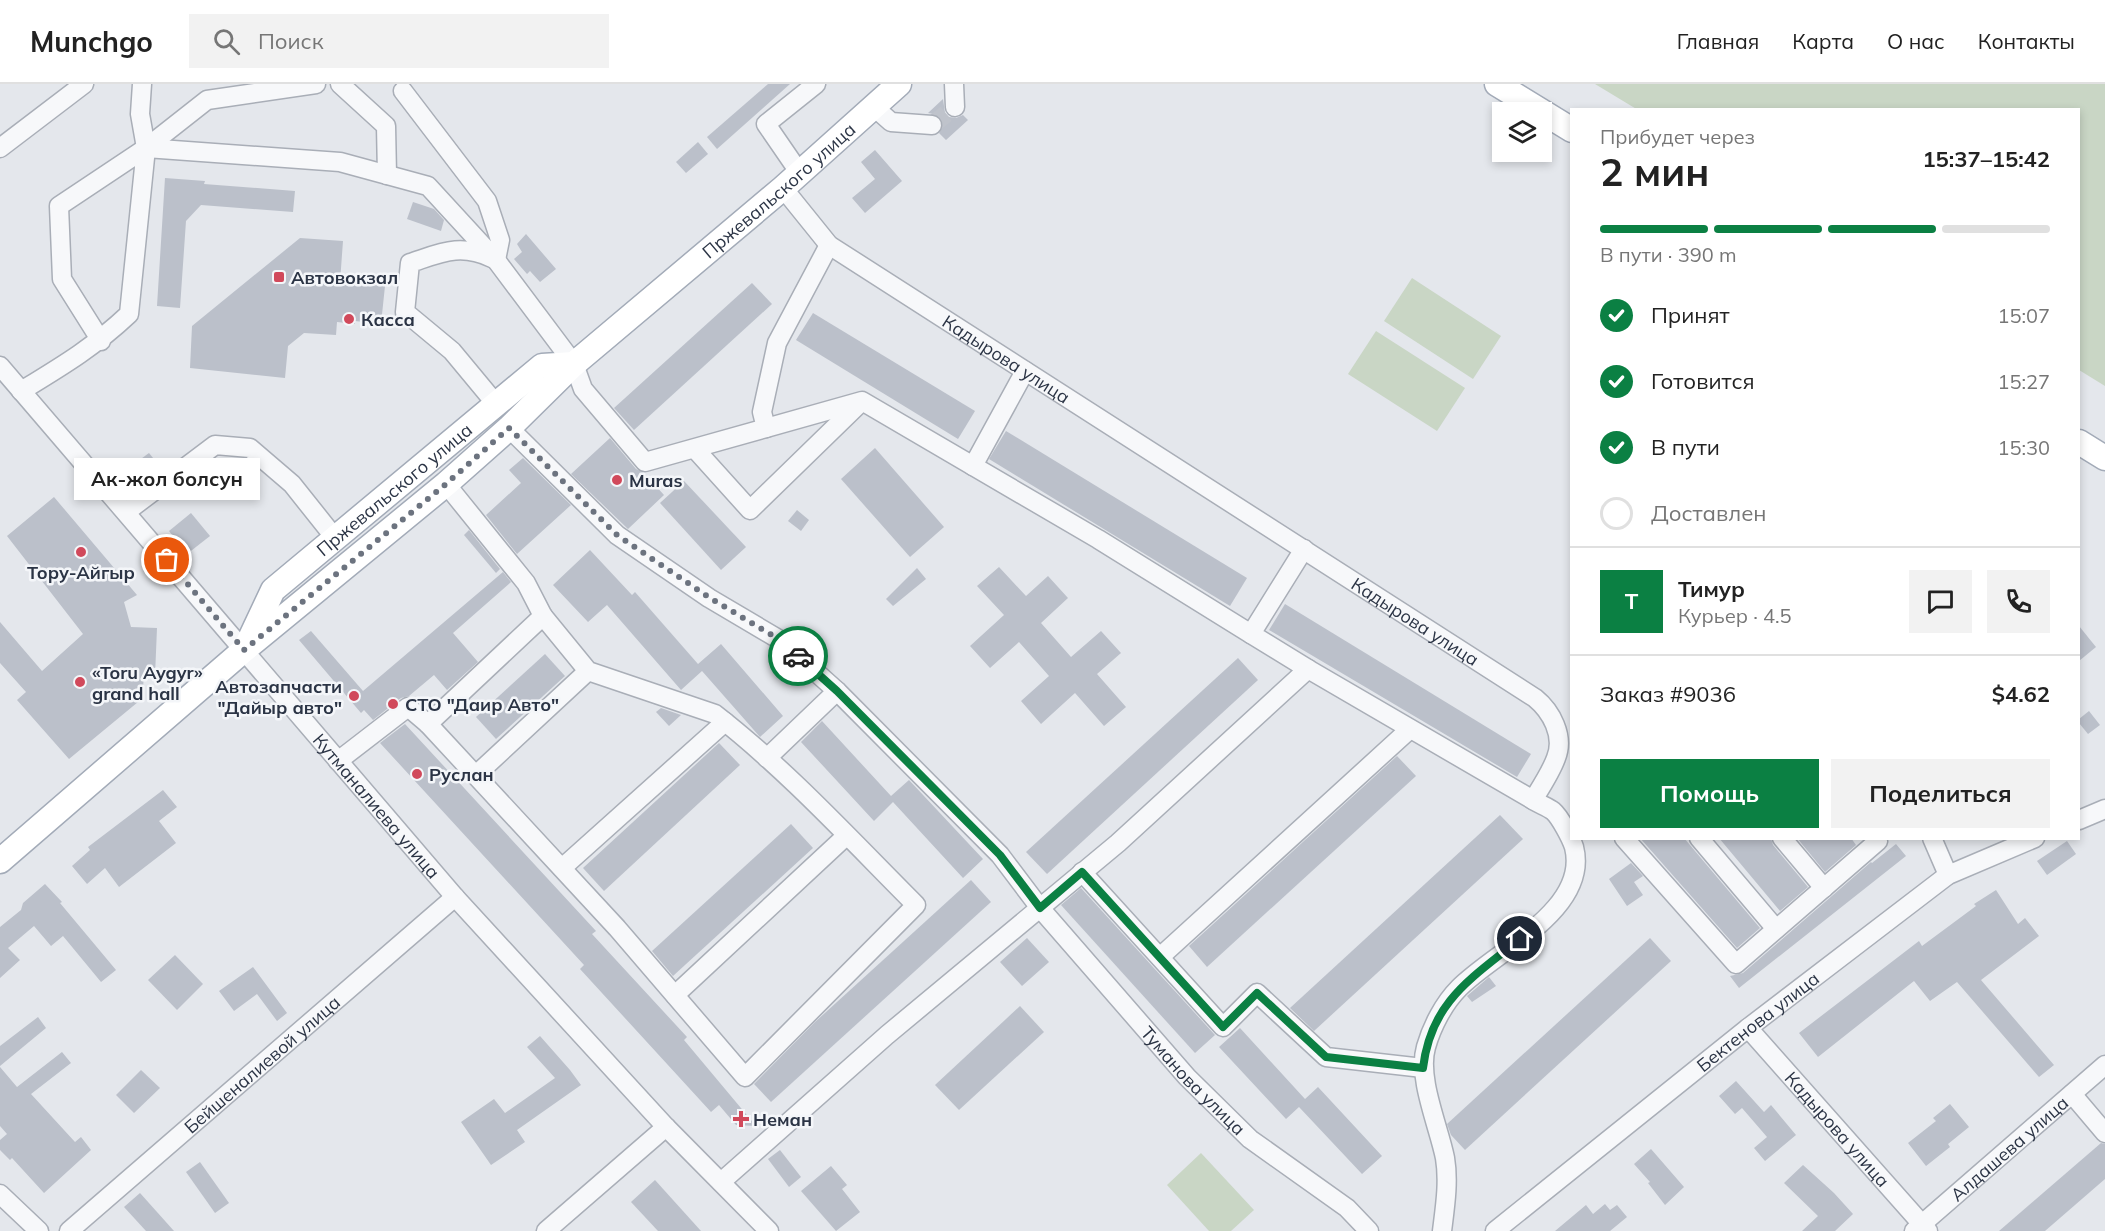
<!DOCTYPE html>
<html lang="ru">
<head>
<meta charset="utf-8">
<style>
	:root { --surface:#fff; --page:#f2f2f2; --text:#222; --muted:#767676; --line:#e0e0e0; --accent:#0b8043 }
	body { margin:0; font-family:Mulish,sans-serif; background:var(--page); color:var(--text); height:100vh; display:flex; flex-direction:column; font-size:22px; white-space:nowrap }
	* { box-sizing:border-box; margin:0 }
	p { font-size:20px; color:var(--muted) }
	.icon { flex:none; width:33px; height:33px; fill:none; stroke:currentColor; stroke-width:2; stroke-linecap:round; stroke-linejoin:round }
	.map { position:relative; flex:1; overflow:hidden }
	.sheet { position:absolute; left:1570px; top:24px; width:510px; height:732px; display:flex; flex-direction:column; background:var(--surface); border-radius:0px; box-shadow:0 3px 9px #0003 }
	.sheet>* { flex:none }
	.tools { position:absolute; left:1492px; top:18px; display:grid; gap:12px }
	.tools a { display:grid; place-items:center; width:60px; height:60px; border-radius:0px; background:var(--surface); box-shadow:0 3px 9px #0003; font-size:30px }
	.pin { position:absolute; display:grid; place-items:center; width:51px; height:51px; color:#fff; margin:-26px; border:3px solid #fff; border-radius:50%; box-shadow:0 2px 6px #0007 }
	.courier { position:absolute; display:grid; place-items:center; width:60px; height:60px; margin:-30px; border:4px solid #0b8043; border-radius:50%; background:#fff; color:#222; box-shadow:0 2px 8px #0007 }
	.bubble { position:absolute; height:42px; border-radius:0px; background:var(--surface); box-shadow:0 3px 9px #0003; font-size:20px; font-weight:700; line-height:42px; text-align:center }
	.head em { font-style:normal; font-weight:700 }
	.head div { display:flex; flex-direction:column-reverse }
	.head { display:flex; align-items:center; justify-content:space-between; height:102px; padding:0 30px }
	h1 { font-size:39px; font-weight:700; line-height:45px }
	.bar { display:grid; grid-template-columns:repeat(4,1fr); gap:9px 6px; align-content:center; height:72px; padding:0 30px }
	.bar i { height:8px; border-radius:4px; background:var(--line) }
	.bar .on { background:var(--accent) }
	.bar p { grid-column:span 4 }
	.line { display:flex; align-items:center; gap:15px; padding:0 30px; border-top:2px solid var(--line) }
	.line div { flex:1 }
	.round { display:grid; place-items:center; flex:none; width:63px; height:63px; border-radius:0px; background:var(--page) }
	ol { padding:0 30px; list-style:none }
	li { display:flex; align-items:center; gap:18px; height:66px }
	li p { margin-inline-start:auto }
	li .icon { padding:6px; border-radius:50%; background:var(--accent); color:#fff; stroke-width:4 }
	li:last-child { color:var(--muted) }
	li i { width:33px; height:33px; border:3px solid var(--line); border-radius:50% }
	.action { display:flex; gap:12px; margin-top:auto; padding:12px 30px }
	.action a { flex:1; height:69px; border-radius:0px; background:var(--accent); color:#fff; font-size:24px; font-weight:700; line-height:69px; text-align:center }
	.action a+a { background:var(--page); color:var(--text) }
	header { display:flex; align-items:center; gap:36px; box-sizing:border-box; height:84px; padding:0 30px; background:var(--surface); border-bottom:2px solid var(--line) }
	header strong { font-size:28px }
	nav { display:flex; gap:33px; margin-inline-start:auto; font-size:21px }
	.search { width:420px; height:54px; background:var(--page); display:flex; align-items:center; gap:15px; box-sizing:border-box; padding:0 21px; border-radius:0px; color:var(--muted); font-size:22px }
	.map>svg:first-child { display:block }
	.green { fill:#c9d6c5 }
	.building { fill:#bbc0ca }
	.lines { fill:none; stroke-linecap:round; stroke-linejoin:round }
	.minor-tunnel { stroke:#bfc3cb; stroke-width:18; stroke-dasharray:18 9; stroke-linecap:butt }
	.minor-casing { stroke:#a9aeb7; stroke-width:21 }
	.major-casing { stroke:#a3abb8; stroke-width:27 }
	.minor { stroke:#f7f8fa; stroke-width:18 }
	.major { stroke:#fff; stroke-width:24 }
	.done { stroke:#6c737f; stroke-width:6; stroke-dasharray:0 10.8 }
	.route { stroke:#0b8043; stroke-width:8 }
	.poi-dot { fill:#d1495b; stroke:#f4f6f9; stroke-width:2 }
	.labels { text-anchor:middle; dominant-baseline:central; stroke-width:5; stroke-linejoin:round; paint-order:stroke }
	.street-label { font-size:18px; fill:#2b3445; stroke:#f4f6f9 }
	.poi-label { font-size:18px; font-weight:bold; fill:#2b3445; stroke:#f4f6f9; text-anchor:start }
</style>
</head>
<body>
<header>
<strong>Munchgo</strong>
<div class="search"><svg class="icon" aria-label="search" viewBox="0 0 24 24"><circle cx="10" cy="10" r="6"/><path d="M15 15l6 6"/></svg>Поиск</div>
<nav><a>Главная</a><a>Карта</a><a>О нас</a><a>Контакты</a></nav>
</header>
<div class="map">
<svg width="2105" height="1147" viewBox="0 0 2105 1147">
	<rect width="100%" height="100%" fill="#e4e7ec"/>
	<!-- green -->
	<g class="green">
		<polygon points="1595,0 2105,0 2105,302 2079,286 2079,26 1638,26"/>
		<polygon points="1412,194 1501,252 1473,295 1384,237"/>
		<polygon points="1376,247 1465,304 1437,347 1348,290"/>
		<polygon points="1201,1069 1254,1126 1231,1147 1209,1147 1167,1101"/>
	</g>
	<!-- building -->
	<g class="building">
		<polygon points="768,0 790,0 717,65 707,53"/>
		<polygon points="943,15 945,29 949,33 956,34 963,31 968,36 946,56 939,49 943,42 942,36 938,31 928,29"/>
		<polygon points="698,58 708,70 686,89 676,78"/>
		<polygon points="875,66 902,97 865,129 852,114 875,95 861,78"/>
		<polygon points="165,94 205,97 204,100 295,107 293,128 201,121 186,137 180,224 157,222"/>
		<polygon points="413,118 434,125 444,136 441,147 407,135"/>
		<polygon points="526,150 556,185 540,198 530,187 527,190 514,175 522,168 517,160"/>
		<polygon points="300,154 343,157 340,198 385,202 381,240 355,237 355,240 337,238 336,251 304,249 288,262 285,294 190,284 192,242"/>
		<polygon points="752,199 772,220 634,346 614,324"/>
		<polygon points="813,229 975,327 958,355 796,256"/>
		<polygon points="1006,347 1247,494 1230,522 989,375"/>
		<polygon points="610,354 636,385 644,389 664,411 628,445 571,390"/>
		<polygon points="875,364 944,443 910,473 841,395"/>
		<polygon points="149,369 162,385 147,397 134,380"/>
		<polygon points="523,374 571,421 517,470 486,431 521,399 509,386"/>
		<polygon points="684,397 746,463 721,486 660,419"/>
		<polygon points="54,413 137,511 124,518 131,543 157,544 155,592 144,592 143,603 132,613 138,618 69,675 17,616 26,608 0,579 0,538 42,587 83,550 7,452"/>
		<polygon points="797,426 809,436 801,447 788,437"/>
		<polygon points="191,429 210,452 187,470 169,447"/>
		<polygon points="469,446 500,485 496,489 464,451"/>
		<polygon points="590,466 632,511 635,508 698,580 721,560 783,632 760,653 702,587 681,606 607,521 588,538 553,501"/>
		<polygon points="999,483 1026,512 1048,492 1068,514 1041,539 1071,573 1101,547 1121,569 1097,590 1126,623 1104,642 1075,609 1041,640 1021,617 1049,592 1019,558 990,584 970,562 1004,531 977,502"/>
		<polygon points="917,484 926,495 893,522 886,515"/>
		<polygon points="503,488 511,498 453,549 478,578 447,606 434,591 409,612 401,614 373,636 364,626 361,629 299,556 311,547 363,607"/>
		<polygon points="1285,520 1531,670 1517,693 1269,546"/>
		<polygon points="2079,542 2096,563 2079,577"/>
		<polygon points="545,570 565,592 496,655 476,633"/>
		<polygon points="1238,574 1258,596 1047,790 1026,768"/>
		<polygon points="661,624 681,631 669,642 656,628"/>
		<polygon points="2089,627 2100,641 2088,650 2079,639 2079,635"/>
		<polygon points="822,637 891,712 909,696 983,775 963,794 893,718 874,737 801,658"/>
		<polygon points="405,640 596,847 592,850 687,953 684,956 756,1042 736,1041 719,1021 711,1028 580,885 584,881 380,659"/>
		<polygon points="719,659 740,681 604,807 583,784"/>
		<polygon points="1397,672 1416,692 1207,883 1189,862"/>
		<polygon points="163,706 177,723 159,737 176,759 119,803 105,784 87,800 72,782 90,766 88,763"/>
		<polygon points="1500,731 1523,755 1314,947 1290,924"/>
		<polygon points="791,740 813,764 673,892 652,867"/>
		<polygon points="1640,754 1684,754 1760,844 1737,864"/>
		<polygon points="1719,754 1771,754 1773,761 1808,803 1780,827"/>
		<polygon points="1797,754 1851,754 1856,761 1825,788"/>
		<polygon points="2067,757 2076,770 2047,791 2037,777"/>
		<polygon points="1896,760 1906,772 1739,904 1730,892 1743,889 1871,778 1872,779"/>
		<polygon points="1631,779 1643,792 1634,798 1643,811 1627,822 1609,795"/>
		<polygon points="971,796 991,818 771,1018 754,1000 815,938"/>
		<polygon points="45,800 62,818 60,819 116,886 101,898 63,852 51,862 34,842 8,864 20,876 0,894 0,843 21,826 23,819"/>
		<polygon points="1081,804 1215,951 1195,969 1061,821"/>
		<polygon points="1996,806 2018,840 2025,834 2039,852 1981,896 2054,981 2039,993 1957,898 1930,917 1914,897 1818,973 1799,949 1919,857 1922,862 1976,822 1974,820"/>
		<polygon points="1027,854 1049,878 1022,902 1000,878"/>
		<polygon points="1650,854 1671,877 1465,1066 1451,1051 1447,1040"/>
		<polygon points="175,871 203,900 177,926 148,896"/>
		<polygon points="253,883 287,929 277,937 257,910 234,927 219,907"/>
		<polygon points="1489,893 1496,902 1472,918 1467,912"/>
		<polygon points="1020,922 1044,948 959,1026 935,1001"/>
		<polygon points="38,933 46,944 0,982 0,962"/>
		<polygon points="1240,944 1305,1015 1318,1003 1382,1072 1362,1090 1299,1023 1286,1035 1219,963"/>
		<polygon points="540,952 570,986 581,1001 517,1046 525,1058 491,1081 461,1038 494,1015 505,1029 555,994 527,963"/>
		<polygon points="62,968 71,979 31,1010 75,1058 81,1053 91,1066 44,1109 12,1074 10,1076 0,1066 0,1056 7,1050 0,1042 0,983 17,1003"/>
		<polygon points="141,986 160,1004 134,1029 116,1011"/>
		<polygon points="1736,997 1764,1028 1771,1021 1796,1051 1765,1077 1754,1064 1767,1053 1742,1024 1735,1030 1719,1012"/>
		<polygon points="1950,1020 1969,1043 1948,1060 1950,1063 1926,1082 1908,1059 1936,1037 1933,1034"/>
		<polygon points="2101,1059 2105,1060 2105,1095 2045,1147 1999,1147"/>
		<polygon points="1651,1065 1684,1103 1665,1121 1648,1099 1650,1098 1634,1080"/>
		<polygon points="780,1066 801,1093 789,1103 768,1075"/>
		<polygon points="200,1078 229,1119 215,1129 186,1088"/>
		<polygon points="1803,1081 1834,1109 1853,1130 1835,1147 1802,1147 1818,1132 1784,1099"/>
		<polygon points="831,1082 847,1101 842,1105 860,1128 836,1147 801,1107"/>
		<polygon points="655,1096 701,1147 658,1147 631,1118"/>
		<polygon points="140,1109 174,1147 146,1147 124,1123"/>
		<polygon points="1605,1120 1610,1126 1617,1121 1627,1133 1610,1147 1555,1147 1586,1121 1593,1130"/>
	</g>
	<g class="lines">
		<!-- minor-tunnel -->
		<polyline class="minor-tunnel" points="932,41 955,23"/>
		<defs>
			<g id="minor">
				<polyline points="142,0 140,30 146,64"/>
				<polyline points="340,0 386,42 387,91"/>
				<polyline points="954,0 955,23"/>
				<polyline points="403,7 487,117 500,156 496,176"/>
				<polyline points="873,22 891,38 932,41"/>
				<polyline points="0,64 84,0"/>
				<polyline points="146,64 340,78 428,102 496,176 574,280 583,305 645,378 862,317 1098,455 1251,550"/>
				<polyline points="146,64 207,16 316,0"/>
				<polyline points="799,88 766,40 816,0"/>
				<path id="s1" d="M783,104L829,161L1535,614C1551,627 1565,652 1556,674C1551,688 1541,703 1533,716C1539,720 1548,723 1553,727C1560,733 1571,754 1574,763C1590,826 1495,867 1459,904C1444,919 1432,942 1426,963C1417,994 1439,1043 1445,1074C1449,1098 1445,1123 1442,1147"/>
				<path d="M492,174C460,159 441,169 410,179L405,228L452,267L496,320"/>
				<path id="s2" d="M0,282L455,813L666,1043L769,1147"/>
				<path d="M21,307C62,282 94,263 129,230L146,64L59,122L62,195L101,257"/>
				<path id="s3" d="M509,344L617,451L709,514L780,556L837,607L1000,771L1040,824L1187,993L1250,1055L1347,1124L1369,1147"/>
				<polyline points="766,344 762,328 777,259 829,161"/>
				<polyline points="695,365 750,426 860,319"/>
				<polyline points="973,382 1025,287"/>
				<polyline points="126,428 215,361 250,364 292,400 335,454"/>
				<polyline points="1308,585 1533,716"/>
				<polyline points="428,640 543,532 526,499 446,400"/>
				<polyline points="767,674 837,607"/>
				<path d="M338,677L408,623L428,640L617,844L745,993L916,821C852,757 786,685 715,630L588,587L543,532"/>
				<polyline points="476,691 588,587"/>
				<polyline points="2079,736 2105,725"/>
				<polyline points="1624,754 1736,880 1878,757 1876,754"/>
				<polyline points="1699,754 1776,845"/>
				<polyline points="1782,754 1824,804"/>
				<polyline points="1932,754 1948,791"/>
				<polyline points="562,784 725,638"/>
				<polyline points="1082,788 1223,943 1257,909 1326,973 1423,984"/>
				<polyline points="1160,873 1410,645"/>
				<polyline points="675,911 846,752"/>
				<path id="s4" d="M1748,944L1928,1147"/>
				<polyline points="2072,1010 2105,1049"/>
				<polyline points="721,1098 887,951 1118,759 1308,585 1251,550 1304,465"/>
				<polyline points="0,1110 39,1147"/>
				<path id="s5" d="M69,1147L455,813"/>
				<polyline points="546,1147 666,1043"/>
				<path id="s6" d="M1495,1147L1748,944L1948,791L2035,754"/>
				<path id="s7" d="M1914,1147L2105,981"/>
			</g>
			<g id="major">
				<polyline points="1497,0 1572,46"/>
				<polyline points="2079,358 2105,374"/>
				<path id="s8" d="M248,559L273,506L542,282L574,280"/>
				<path id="s9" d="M0,777L244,566L446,400L509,344L574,280L783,104L899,0"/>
			</g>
		</defs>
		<!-- minor casing -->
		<use href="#minor" class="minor-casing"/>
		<!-- major casing -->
		<use href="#major" class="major-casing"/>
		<!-- minor -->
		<use href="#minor" class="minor"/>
		<!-- major -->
		<use href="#major" class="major"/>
	</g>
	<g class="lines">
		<!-- done -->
		<polyline class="done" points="167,476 244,566 446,400 509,344 617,451 710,514 780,556 798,572"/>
		<!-- route -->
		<path class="route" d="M798,572L837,607L1000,771L1040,824L1082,788L1223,943L1257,909L1326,973L1423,984C1431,917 1472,894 1520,855"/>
	</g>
	<!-- markers -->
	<g class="poi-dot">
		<rect x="273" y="187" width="12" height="12" rx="3"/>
		<circle cx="349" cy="235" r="6"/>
		<circle cx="617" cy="396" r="6"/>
		<circle cx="81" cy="468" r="6"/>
		<circle cx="80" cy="598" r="6"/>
		<circle cx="354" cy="612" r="6"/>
		<circle cx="393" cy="620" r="6"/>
		<circle cx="417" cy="690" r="6"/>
		<path d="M738 1026h6v6h6v6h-6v6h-6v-6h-6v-6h6z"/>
	</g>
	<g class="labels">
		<!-- street labels -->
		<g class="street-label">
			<text stroke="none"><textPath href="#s9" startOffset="1028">Пржевальского улица</textPath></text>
			<text stroke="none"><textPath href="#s1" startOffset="284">Кадырова улица</textPath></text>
			<text stroke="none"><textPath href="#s8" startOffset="216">Пржевальского улица</textPath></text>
			<text stroke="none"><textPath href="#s1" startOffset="770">Кадырова улица</textPath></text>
			<text stroke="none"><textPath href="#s2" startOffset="579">Кутманалиева улица</textPath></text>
			<text stroke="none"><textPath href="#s6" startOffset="336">Бектенова улица</textPath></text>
			<text stroke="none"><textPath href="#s5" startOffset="255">Бейшеналиевой улица</textPath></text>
			<text stroke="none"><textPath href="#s3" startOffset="951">Туманова улица</textPath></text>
			<text stroke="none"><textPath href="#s4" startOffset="135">Кадырова улица</textPath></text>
			<text stroke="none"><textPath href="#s7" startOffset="126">Алдашева улица</textPath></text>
		</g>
		<!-- poi labels -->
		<g class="poi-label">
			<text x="291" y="193">Автовокзал</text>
			<text x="361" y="235">Касса</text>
			<text x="629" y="396">Muras</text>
			<text x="81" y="488" text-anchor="middle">Тору-Айгыр</text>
			<text x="92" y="588">«Toru Aygyr»<tspan x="92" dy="21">grand hall</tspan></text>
			<text x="342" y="602" text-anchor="end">Автозапчасти<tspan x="342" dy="21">"Дайыр авто"</tspan></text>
			<text x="405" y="620">СТО "Даир Авто"</text>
			<text x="429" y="690">Руслан</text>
			<text x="753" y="1035">Неман</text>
		</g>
	</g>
</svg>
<div class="tools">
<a><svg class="icon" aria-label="layers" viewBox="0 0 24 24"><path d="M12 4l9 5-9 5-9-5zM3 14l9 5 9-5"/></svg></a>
</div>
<div class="pin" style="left:167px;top:476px;background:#ea580c"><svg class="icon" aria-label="bag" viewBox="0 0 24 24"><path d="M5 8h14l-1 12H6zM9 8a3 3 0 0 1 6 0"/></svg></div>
<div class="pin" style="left:1520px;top:855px;background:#1f2937"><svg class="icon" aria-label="home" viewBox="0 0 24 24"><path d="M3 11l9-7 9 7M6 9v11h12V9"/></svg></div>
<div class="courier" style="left:798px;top:572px"><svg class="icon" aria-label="car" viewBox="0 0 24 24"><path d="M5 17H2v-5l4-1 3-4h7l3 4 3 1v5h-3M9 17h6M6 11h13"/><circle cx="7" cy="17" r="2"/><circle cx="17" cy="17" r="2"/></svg></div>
<div class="bubble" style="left:74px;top:374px;width:186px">Ак-жол болсун</div>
<section class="sheet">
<div class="head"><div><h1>2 мин</h1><p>Прибудет через</p></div><em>15:37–15:42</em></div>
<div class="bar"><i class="on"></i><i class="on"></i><i class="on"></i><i></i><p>В пути · 390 m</p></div>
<ol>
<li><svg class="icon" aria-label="check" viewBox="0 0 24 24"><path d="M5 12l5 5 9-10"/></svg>Принят<p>15:07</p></li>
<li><svg class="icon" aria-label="check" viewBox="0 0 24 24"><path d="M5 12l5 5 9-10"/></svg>Готовится<p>15:27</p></li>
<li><svg class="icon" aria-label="check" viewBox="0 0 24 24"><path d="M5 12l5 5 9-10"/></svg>В пути<p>15:30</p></li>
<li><i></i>Доставлен</li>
</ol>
<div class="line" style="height:108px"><b class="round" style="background:var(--accent);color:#fff">Т</b><div><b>Тимур</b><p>Курьер · 4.5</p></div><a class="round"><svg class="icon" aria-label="chat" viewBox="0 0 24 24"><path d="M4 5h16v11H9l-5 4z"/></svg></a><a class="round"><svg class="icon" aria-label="phone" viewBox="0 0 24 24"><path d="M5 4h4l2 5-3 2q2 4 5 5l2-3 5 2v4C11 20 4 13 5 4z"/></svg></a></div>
<div class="line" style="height:78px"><div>Заказ #9036</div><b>$4.62</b></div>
<div class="action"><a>Помощь</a><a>Поделиться</a></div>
</section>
</div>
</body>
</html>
